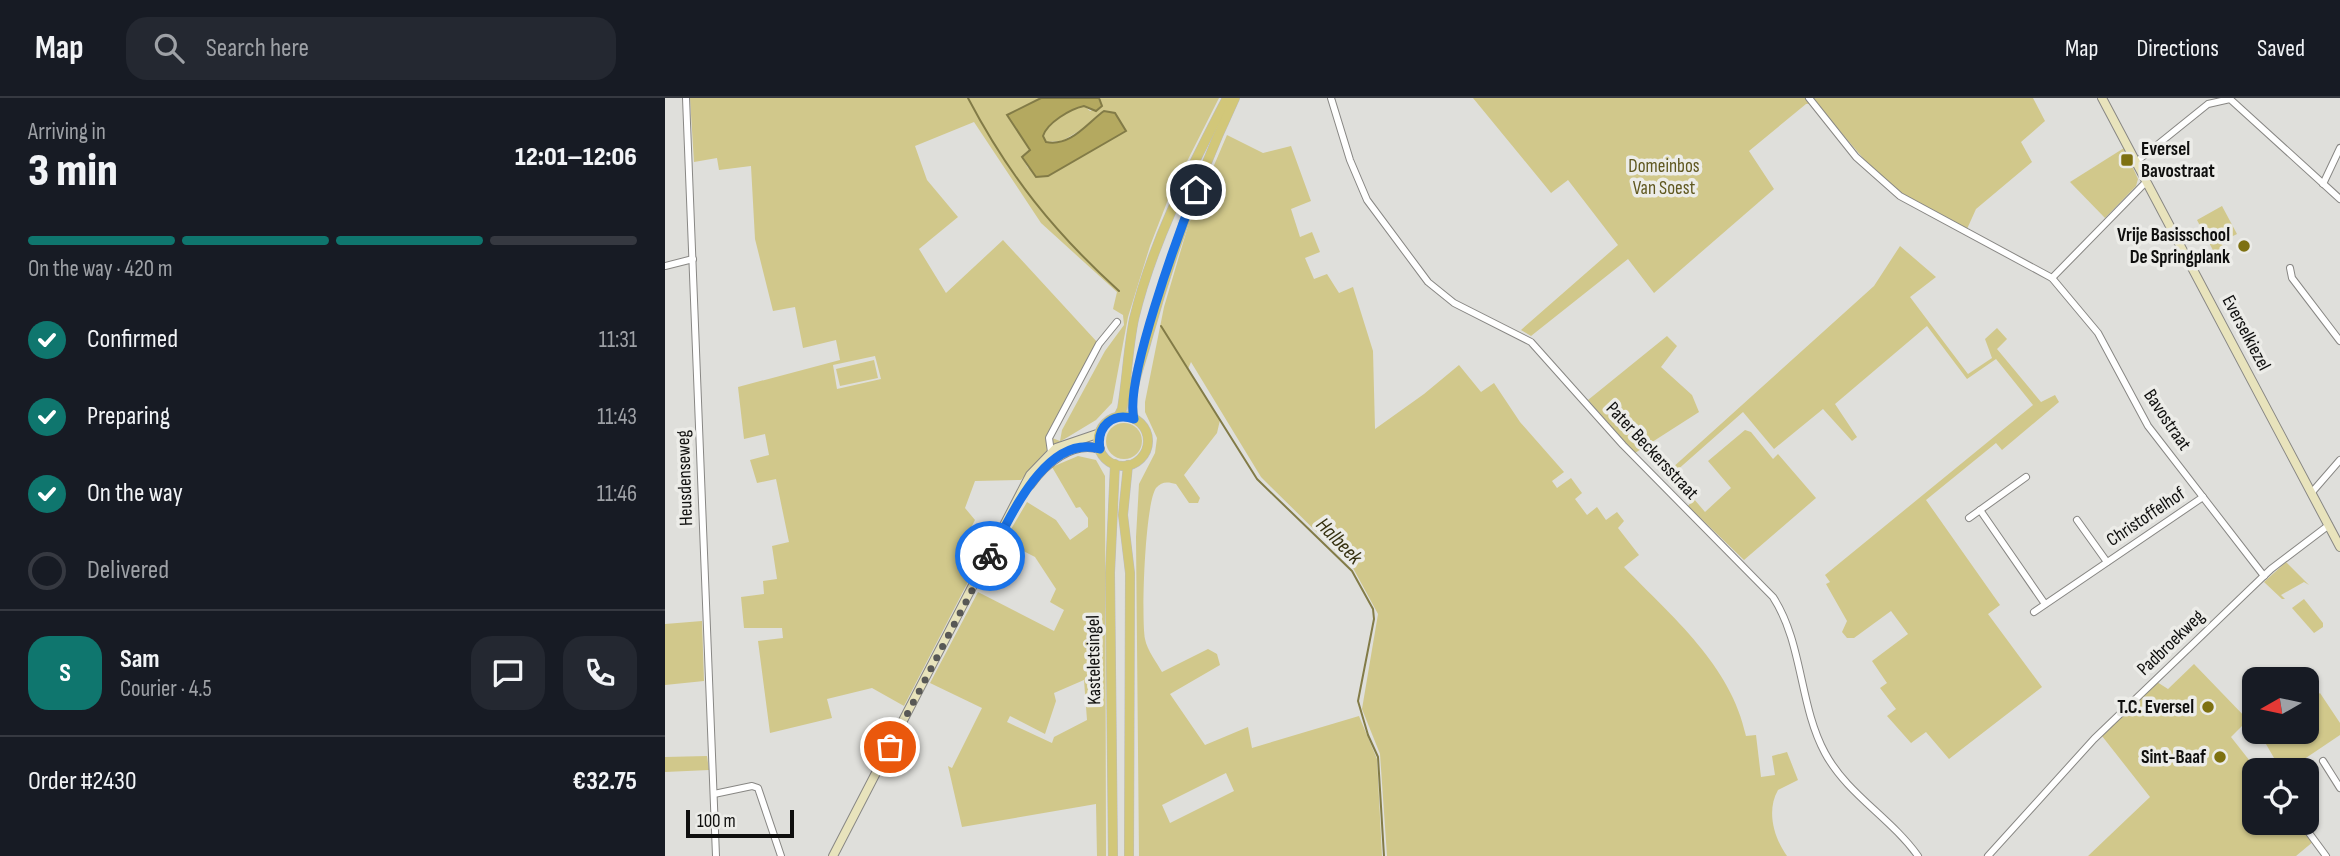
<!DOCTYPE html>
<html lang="en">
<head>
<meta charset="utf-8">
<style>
	:root { --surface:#171b24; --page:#242831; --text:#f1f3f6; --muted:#9ea1a6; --line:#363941; --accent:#0f766e }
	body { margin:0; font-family:"Sofia Sans Condensed",sans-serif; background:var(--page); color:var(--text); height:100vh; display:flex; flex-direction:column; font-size:26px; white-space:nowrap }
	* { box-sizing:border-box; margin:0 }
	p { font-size:23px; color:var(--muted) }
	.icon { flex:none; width:38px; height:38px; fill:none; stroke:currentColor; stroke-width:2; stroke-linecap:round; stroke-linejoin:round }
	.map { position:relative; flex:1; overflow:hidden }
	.panel { display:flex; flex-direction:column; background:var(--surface); width:665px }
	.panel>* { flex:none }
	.needle { width:46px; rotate:261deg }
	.fabs { position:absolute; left:1577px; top:569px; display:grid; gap:14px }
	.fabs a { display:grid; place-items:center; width:77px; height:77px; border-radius:14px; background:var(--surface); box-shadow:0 2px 5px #0004; font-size:35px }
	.scale { position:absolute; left:21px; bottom:18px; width:108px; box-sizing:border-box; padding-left:7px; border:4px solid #0f0f0e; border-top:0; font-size:19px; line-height:24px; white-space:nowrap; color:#0f0f0e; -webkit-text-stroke:5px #ecece8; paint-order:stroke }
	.pin { position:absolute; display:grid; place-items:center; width:60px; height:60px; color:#fff; margin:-30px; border:4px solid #fff; border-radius:50%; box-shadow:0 2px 7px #0007 }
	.courier { position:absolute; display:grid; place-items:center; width:70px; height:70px; margin:-35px; border:5px solid #1a73e8; border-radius:50%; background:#fff; color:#222; box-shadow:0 2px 9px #0007 }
	.headline em { font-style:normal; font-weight:800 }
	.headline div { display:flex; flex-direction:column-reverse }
	.headline { display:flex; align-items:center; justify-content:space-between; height:119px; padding:0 28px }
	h1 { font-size:46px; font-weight:800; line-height:52px }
	.bar { display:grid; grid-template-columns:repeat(4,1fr); gap:10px 7px; align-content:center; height:84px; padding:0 28px }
	.bar i { height:9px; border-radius:5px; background:var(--line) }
	.bar .active { background:var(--accent) }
	.bar p { grid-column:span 4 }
	.line { display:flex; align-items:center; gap:18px; padding:0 28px; border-top:2px solid var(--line) }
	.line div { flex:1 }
	.round { display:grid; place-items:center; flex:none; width:74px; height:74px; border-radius:21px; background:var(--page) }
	ol { padding:0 28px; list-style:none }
	li { display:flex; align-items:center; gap:21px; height:77px }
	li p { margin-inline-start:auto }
	li .icon { padding:7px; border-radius:50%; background:var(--accent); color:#fff; stroke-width:4 }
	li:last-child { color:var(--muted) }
	li i { width:38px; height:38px; border:4px solid var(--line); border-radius:50% }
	header { display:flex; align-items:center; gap:42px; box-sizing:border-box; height:98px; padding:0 35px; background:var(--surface); border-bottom:2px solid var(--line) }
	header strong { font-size:33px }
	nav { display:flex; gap:38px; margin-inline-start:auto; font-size:24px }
	.search { width:490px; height:63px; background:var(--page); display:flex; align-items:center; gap:18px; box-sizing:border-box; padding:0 24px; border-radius:21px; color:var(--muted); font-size:26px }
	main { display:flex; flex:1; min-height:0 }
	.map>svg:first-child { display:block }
	.green { fill:#d1c88b; fill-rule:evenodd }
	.water { fill:#b4a960; stroke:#827b47; stroke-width:2 }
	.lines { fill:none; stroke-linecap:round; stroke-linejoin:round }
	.stream { stroke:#827b47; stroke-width:2 }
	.street-casing { stroke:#888784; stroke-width:8 }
	.secondary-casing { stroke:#888784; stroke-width:10 }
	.primary-casing { stroke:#bcbcbc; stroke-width:10 }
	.street { stroke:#fff; stroke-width:6 }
	.secondary { stroke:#e8e3bc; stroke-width:8 }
	.primary { stroke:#d2c779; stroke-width:9 }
	.done { stroke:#585856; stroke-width:7; stroke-dasharray:0 12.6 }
	.route { stroke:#1a73e8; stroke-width:9 }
	.poi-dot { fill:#7e7111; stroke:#ecece8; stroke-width:2.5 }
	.labels { text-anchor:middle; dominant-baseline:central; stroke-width:7; stroke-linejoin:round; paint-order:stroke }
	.poi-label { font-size:19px; font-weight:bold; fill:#0f0f0e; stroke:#ecece8; text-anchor:end }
	.park-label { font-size:19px; fill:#5f571f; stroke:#ecece8 }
	.street-label { font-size:19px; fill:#0f0f0e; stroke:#ecece8 }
	.water-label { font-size:21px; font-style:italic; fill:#35300f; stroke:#ecece8 }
</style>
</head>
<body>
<header>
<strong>Map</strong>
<div class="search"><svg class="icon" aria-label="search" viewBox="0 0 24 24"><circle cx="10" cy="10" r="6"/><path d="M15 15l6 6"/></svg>Search here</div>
<nav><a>Map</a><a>Directions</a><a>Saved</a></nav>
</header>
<main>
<section class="panel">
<div class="headline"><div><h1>3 min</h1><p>Arriving in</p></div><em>12:01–12:06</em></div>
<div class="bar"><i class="active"></i><i class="active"></i><i class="active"></i><i></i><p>On the way · 420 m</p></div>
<ol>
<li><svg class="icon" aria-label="check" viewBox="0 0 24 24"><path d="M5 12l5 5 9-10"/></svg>Confirmed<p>11:31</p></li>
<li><svg class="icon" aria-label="check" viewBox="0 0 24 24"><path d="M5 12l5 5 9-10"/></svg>Preparing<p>11:43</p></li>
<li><svg class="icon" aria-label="check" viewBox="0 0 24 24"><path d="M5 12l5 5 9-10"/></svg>On the way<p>11:46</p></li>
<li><i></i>Delivered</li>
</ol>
<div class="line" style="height:126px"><b class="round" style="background:var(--accent);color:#fff">S</b><div><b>Sam</b><p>Courier · 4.5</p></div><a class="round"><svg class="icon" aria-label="chat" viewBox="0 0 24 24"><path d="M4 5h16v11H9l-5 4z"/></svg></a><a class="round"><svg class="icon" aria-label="phone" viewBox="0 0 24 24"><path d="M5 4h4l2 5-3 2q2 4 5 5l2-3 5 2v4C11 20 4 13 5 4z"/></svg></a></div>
<div class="line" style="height:91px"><div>Order #2430</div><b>€32.75</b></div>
</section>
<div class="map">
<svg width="1675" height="758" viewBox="0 0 1675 758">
	<rect width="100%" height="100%" fill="#dfdfdb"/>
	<!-- green -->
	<g class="green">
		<path d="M25,0H376L343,17L365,52L357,59L363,70L384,78L461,32L426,26L397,43L381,44L378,38C382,25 406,11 419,8L425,13L437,8L434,0H554L504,99L485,148L463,219L447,305L431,322L383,351L356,382L310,383L300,410L310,422L301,439L321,449L239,608L207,590L162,601L167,620L105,635L93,543L118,540L117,530H79L76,499L99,496L98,483L112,481L107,448L124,444L111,381L92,385L85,362L104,357L100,336L79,341L73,289L175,262L171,242L138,250L130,209L108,213L90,141L86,68L54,72L52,60L29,64ZM309,24L376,125L452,194L448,211L458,217L459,227L440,253L397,332L395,343L387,340L432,244L338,142L281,195L254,151L293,119L262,82L250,48ZM210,258L216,281L172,291L168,267Z"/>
		<polygon points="808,0 1368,0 1380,23 1356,44 1367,64 1311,111 1302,131 1236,97 1203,66 1151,5 1141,6 1084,53 1109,91 989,195 963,161 866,238 856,232 953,147 903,82 886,95"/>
		<path d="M562,37L598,55L626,48L646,103L626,111L635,139L647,134L655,154L640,160L649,181L662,176L674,195L688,189L708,253L710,331L759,296L794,267L816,294L829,285L855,324L899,374L887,383L892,390L906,380L917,395L910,401L922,417L932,409L941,422L952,414L959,423L953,430L974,457L959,469C1007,519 1066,567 1081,638L1091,637L1096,679L1110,677L1107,658L1122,654L1133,682L1113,692C1101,713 1109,740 1122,758H722L715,656L697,611L713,516L688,470L596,379L526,264L523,271L555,322L552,335L519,377L535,400L533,405H524L511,386C503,384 497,383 491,390C480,406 476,519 480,541C482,552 492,565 497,574L543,551L552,556L555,567L505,596L540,647L583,629L587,650L694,618L712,661L717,758H474L471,439L474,386L490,355L492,340L480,314V304L499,209L523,128ZM561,675L569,693L505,725L497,707Z"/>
		<polygon points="1459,50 1473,81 1471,88 1440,120 1405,84"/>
		<polygon points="1557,108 1572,136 1556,144 1559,151 1550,156 1532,122"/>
		<polygon points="1235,148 1271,179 1245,199 1303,276 1327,260 1320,241 1332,230 1342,241 1332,251 1376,304 1390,297 1394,304 1337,352 1331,345 1261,402 1335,507 1323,516 1377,589 1284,661 1261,634 1246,645 1222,618 1231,611 1215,590 1222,585 1207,563 1243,536 1226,513 1189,540 1182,540 1177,534 1182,523 1161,486 1165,484 1160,477 1368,307 1331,261 1302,281 1262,228 1170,306 1192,339 1187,343 1158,311 1109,351 1078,314 1010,374 1006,371 1209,188"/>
		<polygon points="1002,238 1012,248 996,269 1027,297 1034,314 970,355 923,302"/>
		<polygon points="209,262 213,280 175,288 171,271"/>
		<circle cx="459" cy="343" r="18"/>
		<polygon points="1080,332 1086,334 1108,361 1113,356 1151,400 1079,462 1023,408 1029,401 1040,414 1066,390 1043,363"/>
		<path d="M413,358L431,362L440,378L441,758H432L431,706L297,729L283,668L287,670L317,610L265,585L313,494L389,533L399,512L385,504L391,491L370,459L339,443L362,404L391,422L405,442L423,429V420L415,409L411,410L387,369ZM419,582L422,622L389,639L387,645L342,624L345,618L380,636L391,603L389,595Z"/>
		<polygon points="1621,464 1644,487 1639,484 1616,497 1620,501 1617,501 1599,484"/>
		<polygon points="1639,501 1658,525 1658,529 1649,535 1627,510"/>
		<polygon points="37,523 39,583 0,587 0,526"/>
		<polygon points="1529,566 1583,622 1566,639 1592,672 1589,672 1589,724 1633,725 1649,743 1631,758 1423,758 1485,699 1437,638 1492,584 1503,591"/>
		<polygon points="1655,595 1675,625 1675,637 1623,672 1616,672 1594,634 1642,634 1642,604"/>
		<polygon points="42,658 44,672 0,674 0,659"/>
	</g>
	<!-- water -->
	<path class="water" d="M376,0H434L437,8L431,13L419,8C405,11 382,25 378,38L381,44C406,49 422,25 439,13L450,15L461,33L383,78L371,79L357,59L365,52L342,17Z"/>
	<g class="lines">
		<!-- stream -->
		<g class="stream">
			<path d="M303,0C344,78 389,134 454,193"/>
			<polyline points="496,228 592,381 687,473 708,511 709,521 693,603 703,637 713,659 719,758"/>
		</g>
		<defs>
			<g id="street">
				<polyline points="21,0 51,758"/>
				<path d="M666,0L685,62L702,102L763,184L789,205L866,244L958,347L1108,499C1138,545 1134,607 1160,655C1182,696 1226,720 1253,758"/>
				<polyline points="1144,0 1191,59 1235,98 1387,180 1433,235 1483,328 1599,478"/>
				<polyline points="1471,64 1543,6 1565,1 1675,101"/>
				<polyline points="1658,86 1675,50"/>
				<polyline points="0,168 28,161"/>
				<polyline points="1625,170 1627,180 1675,243"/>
				<polyline points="1387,180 1481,84"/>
				<polyline points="386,354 384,340 434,246 452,224"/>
				<polyline points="1648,393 1675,362"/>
				<polyline points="1315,412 1380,506"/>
				<polyline points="1304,420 1361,379"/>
				<polyline points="1412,422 1442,464"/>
				<polyline points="1369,514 1538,399"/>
				<polyline points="1658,663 1675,690"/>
				<polyline points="49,696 87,688 93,690 116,758"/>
				<polyline points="1636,724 1661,758"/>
				<polyline points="1323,758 1429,641 1606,471 1664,427"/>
			</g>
			<g id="secondary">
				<polyline points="1437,0 1675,449"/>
				<path d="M365,387C380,366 407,342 435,351"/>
				<polyline points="168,758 365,377 391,350 435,335"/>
			</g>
			<g id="primary">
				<circle cx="458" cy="343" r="25"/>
				<path d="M453,319L457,311C462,281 463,250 469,221C488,142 525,72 562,0"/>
				<path d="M469,321C462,296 476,266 482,242C505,159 533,79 570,0"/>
				<polyline points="463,367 458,417 465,475 464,758"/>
				<polyline points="448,758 445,475 450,366"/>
			</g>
		</defs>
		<!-- street casing -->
		<use href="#street" class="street-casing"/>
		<!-- secondary casing -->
		<use href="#secondary" class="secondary-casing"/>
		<!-- primary casing -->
		<use href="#primary" class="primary-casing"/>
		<!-- street -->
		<use href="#street" class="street"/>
		<!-- secondary -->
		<use href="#secondary" class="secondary"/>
		<!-- primary -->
		<use href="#primary" class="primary"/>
	</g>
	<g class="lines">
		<!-- done -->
		<polyline class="done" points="225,649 325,458"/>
		<!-- route -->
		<path class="route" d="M325,458C344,422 381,334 435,351C431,328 448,314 469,321C459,283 514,134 531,92"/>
	</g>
	<!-- markers -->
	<g class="poi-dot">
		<rect x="1455" y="55" width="14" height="14" rx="3.5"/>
		<circle cx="1579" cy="148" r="7"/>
		<circle cx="1543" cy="609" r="7"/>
		<circle cx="1555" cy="659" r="7"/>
	</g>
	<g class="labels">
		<!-- poi labels -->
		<g class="poi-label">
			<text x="1476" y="51" text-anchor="start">Eversel<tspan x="1476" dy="22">Bavostraat</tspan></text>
			<text x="1565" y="137">Vrije Basisschool<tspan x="1565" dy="22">De Springplank</tspan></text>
			<text x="1529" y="609">T.C. Eversel</text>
			<text x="1541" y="659">Sint-Baaf</text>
		</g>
		<!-- park labels -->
		<g class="park-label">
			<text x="999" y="68">Domeinbos<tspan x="999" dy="22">Van Soest</tspan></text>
		</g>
		<!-- street labels -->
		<g class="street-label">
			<text transform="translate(1581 235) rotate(62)">Everselkiezel</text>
			<text transform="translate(1502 322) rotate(56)">Bavostraat</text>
			<text transform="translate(987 353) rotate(47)">Pater Beckersstraat</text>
			<text transform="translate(20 380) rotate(-92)">Heusdenseweg</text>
			<text transform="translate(1481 419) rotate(-34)">Christoffelhof</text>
			<text transform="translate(1506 545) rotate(-44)">Padbroekweg</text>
			<text transform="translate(429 562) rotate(-91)">Kasteletsingel</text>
		</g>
		<!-- water labels -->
		<g class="water-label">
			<text transform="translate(674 443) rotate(46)">Halbeek</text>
		</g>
	</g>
</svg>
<div class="fabs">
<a><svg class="needle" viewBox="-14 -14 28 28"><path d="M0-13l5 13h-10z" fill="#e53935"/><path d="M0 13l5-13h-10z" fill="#9ea1a6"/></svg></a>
<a><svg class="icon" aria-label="locate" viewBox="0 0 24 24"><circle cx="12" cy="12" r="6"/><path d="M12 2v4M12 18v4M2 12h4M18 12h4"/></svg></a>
</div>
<div class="scale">100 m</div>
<div class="pin" style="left:225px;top:649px;background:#ea580c"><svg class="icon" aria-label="bag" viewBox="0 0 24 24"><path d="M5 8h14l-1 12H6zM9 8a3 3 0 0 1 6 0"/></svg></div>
<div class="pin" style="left:531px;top:92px;background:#1f2937"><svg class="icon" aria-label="home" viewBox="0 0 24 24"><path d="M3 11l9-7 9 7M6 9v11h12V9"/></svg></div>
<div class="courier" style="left:325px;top:458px"><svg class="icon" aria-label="bike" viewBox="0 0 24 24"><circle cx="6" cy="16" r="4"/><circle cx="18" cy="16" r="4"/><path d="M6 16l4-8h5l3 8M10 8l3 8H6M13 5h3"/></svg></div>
</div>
</main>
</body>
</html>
